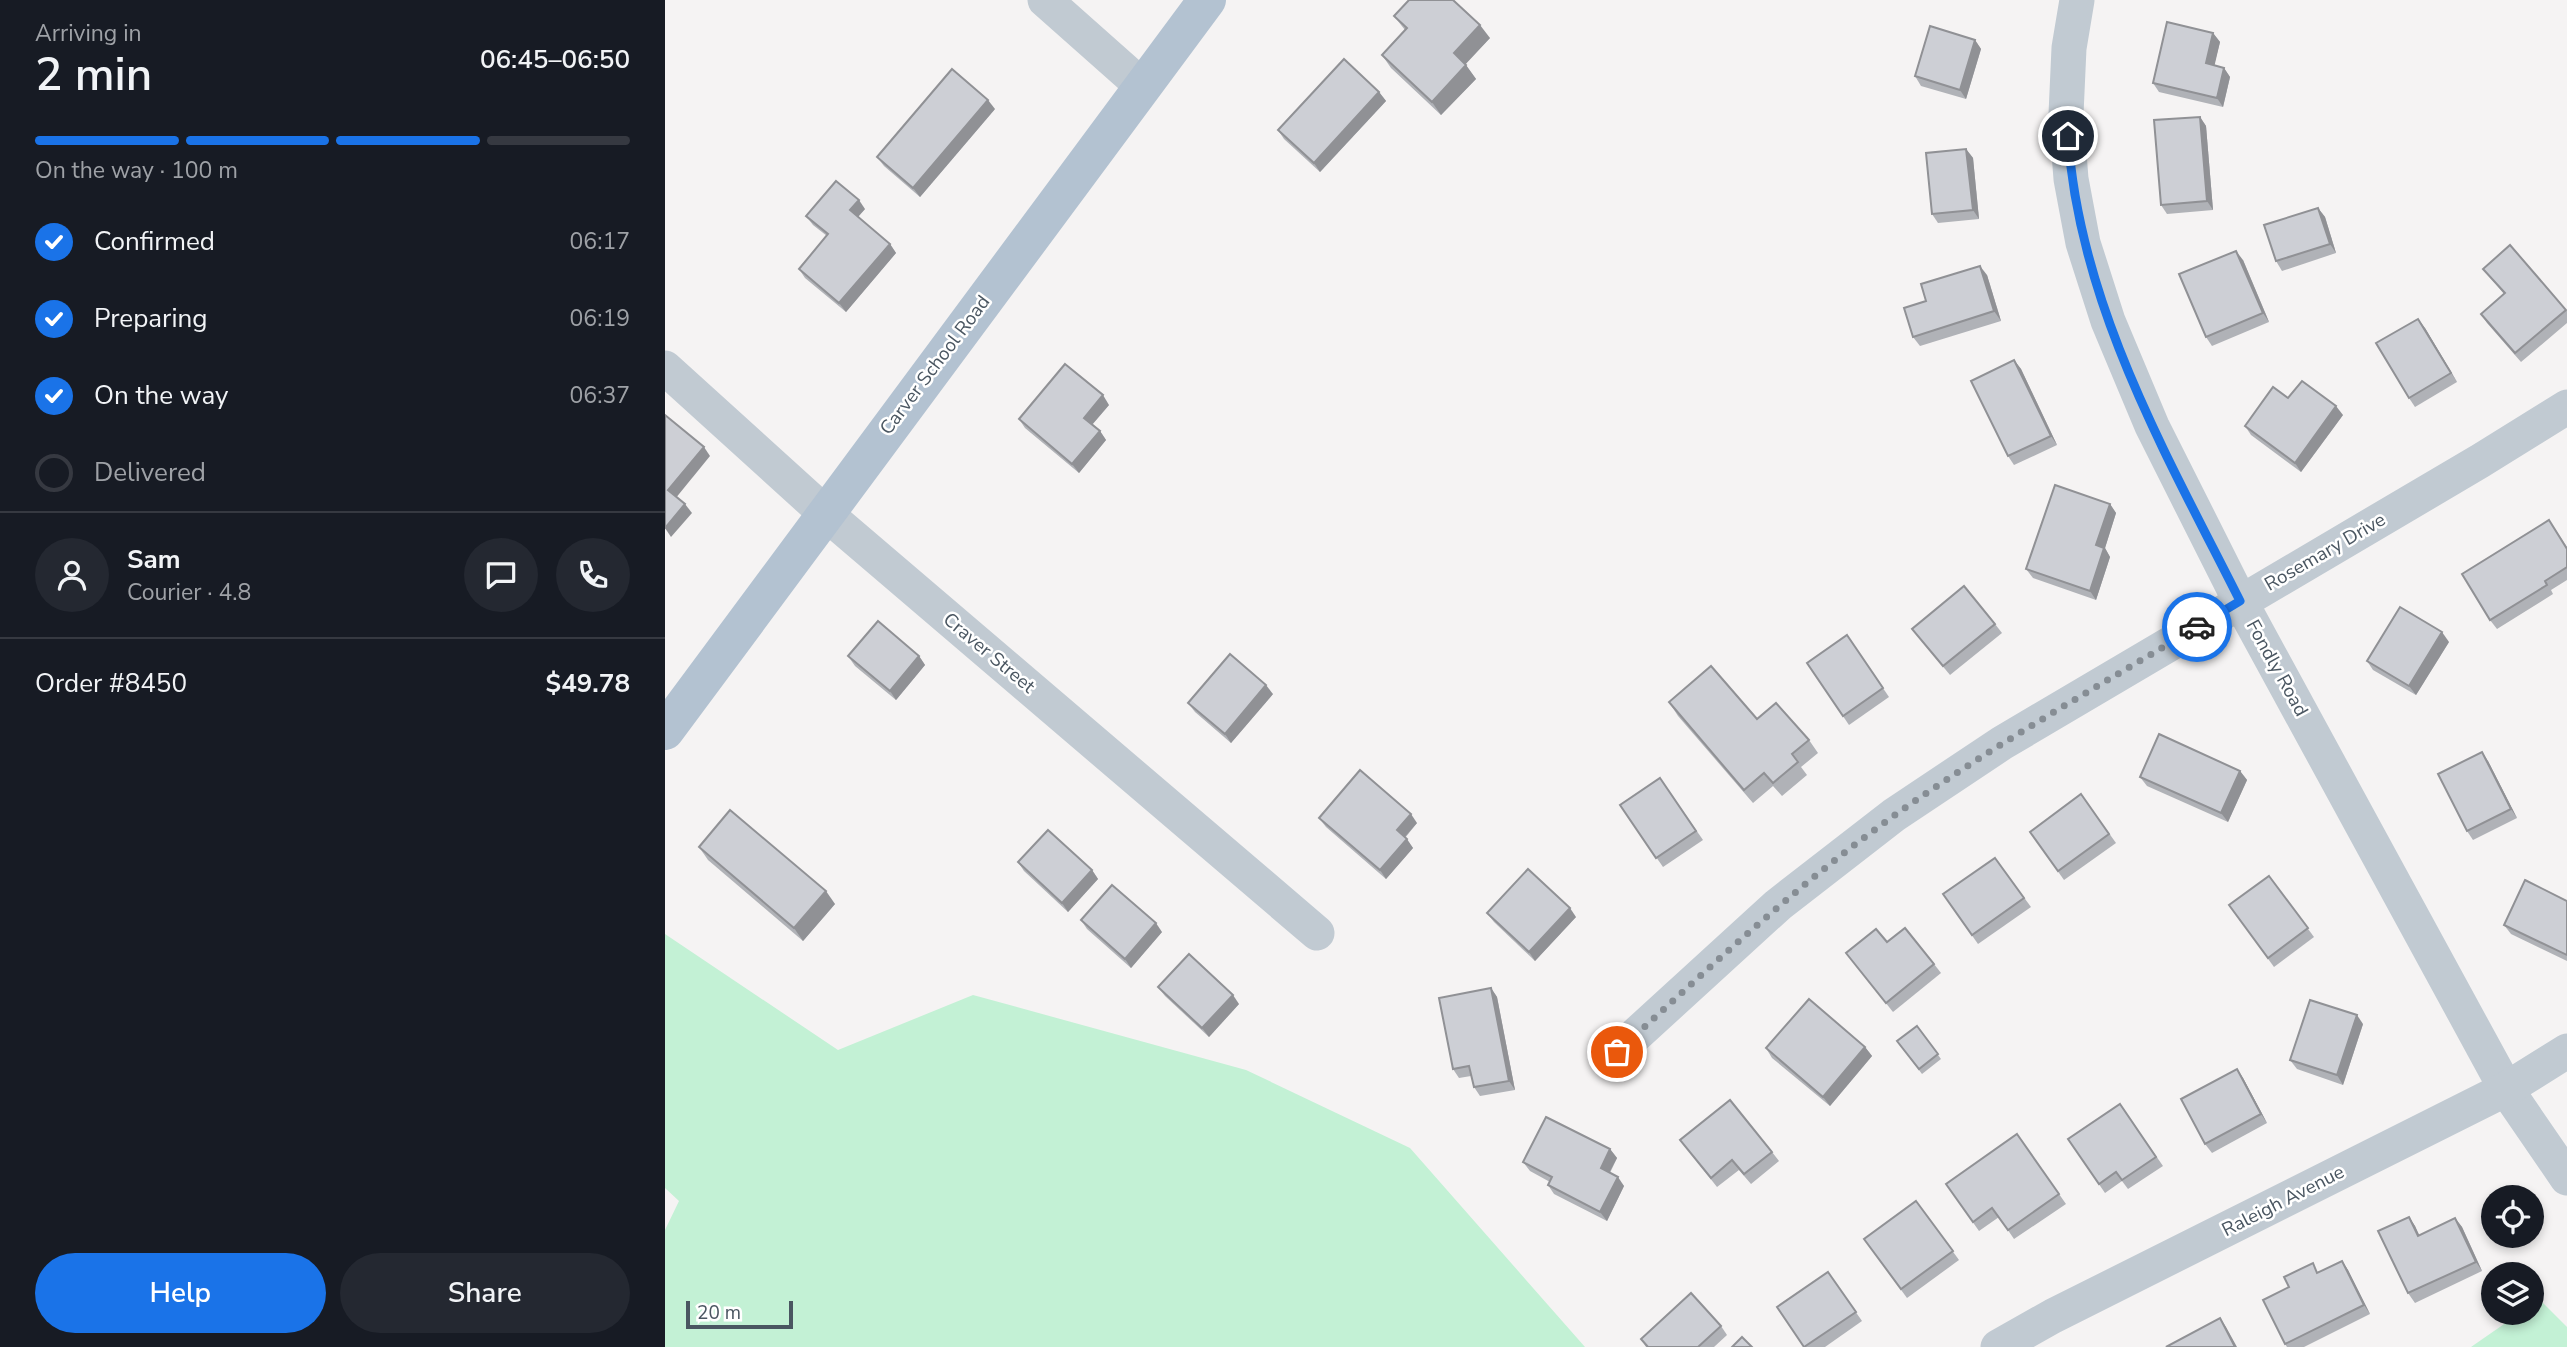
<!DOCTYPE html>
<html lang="en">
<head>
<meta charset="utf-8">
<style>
	:root { --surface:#171b24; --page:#242831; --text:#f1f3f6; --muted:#9ea1a6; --line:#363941; --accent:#1a73e8 }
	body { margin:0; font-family:"Nunito Sans",sans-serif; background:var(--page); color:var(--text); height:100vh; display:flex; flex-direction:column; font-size:26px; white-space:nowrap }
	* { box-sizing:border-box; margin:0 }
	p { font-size:23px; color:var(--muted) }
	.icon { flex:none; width:38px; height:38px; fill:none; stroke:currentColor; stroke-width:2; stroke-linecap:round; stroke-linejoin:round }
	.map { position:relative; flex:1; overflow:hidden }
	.panel { display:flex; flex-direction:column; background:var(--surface); width:665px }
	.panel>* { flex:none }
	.tools { position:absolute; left:1816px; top:1185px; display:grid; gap:14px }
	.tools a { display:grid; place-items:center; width:63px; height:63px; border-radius:50%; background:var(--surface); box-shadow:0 4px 10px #0003; font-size:35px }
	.scale { position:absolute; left:21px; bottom:18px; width:107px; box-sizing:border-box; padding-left:7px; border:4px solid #4a5661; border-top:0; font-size:19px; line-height:24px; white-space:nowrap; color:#4a5661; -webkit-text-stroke:5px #fff; paint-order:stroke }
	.pin { position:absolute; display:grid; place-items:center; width:60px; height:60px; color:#fff; margin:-30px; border:4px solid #fff; border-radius:50%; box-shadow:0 2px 7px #0007 }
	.courier { position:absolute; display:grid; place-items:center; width:70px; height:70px; margin:-35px; border:5px solid #1a73e8; border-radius:50%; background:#fff; color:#222; box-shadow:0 2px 9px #0007 }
	.summary em { font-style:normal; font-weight:600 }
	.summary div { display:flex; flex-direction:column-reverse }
	.summary { display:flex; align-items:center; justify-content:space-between; height:119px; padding:0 35px }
	h1 { font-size:46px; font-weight:600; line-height:52px }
	.bar { display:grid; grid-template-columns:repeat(4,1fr); gap:10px 7px; align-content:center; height:84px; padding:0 35px }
	.bar i { height:9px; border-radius:5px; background:var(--line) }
	.bar .on { background:var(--accent) }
	.bar p { grid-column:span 4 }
	.line { display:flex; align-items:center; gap:18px; padding:0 35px; border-top:2px solid var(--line) }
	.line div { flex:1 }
	.round { display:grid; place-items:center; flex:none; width:74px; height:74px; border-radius:37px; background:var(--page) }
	ol { padding:0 35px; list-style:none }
	li { display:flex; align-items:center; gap:21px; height:77px }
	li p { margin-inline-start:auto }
	li .icon { padding:7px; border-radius:50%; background:var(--accent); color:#fff; stroke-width:4 }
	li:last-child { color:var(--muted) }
	li i { width:38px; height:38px; border:4px solid var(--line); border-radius:50% }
	.cta { display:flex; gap:14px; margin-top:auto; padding:14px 35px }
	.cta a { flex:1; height:80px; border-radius:42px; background:var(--accent); color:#fff; font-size:28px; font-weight:600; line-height:80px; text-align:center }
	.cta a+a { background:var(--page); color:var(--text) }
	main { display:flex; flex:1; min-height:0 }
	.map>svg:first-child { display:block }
	.green { fill:#c3f1d5 }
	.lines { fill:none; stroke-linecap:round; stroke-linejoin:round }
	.minor { stroke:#c1cad2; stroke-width:35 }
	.primary { stroke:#b3c2d1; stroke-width:38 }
	.wall { fill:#b0b2b7 }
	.shaded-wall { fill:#909195 }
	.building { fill:#cdcfd5; stroke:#909195; stroke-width:2 }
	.done { stroke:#868d94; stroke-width:7; stroke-dasharray:0 12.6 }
	.route { stroke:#1a73e8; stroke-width:9 }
	.labels { text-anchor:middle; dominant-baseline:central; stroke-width:5; stroke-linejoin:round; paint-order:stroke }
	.street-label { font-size:19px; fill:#4a5661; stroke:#fff }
</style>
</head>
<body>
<main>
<section class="panel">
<div class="summary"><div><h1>2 min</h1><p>Arriving in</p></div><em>06:45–06:50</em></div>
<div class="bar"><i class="on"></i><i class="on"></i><i class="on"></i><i></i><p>On the way · 100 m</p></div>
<ol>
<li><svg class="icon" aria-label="check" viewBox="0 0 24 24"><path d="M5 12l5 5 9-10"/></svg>Confirmed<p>06:17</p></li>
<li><svg class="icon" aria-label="check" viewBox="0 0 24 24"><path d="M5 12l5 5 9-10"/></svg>Preparing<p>06:19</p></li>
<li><svg class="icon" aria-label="check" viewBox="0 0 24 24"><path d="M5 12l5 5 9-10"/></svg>On the way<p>06:37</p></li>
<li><i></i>Delivered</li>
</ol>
<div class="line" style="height:126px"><a class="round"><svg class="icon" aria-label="person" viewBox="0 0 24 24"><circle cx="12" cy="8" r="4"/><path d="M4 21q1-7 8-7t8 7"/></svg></a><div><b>Sam</b><p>Courier · 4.8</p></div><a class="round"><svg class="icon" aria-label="chat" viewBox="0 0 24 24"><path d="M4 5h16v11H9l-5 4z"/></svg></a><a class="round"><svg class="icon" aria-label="phone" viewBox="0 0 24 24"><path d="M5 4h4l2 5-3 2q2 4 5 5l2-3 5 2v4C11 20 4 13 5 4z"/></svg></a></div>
<div class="line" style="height:91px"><div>Order #8450</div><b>$49.78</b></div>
<div class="cta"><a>Help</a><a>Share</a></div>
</section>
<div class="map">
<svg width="1902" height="1347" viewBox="0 0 1902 1347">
	<rect width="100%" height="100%" fill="#f5f3f3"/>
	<!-- green -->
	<g class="green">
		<polygon points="0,934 173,1050 308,995 581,1070 745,1148 920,1347 0,1347 0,1230 14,1201 0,1188"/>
		<polygon points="1874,1299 1902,1327 1902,1347 1806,1347 1855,1313 1867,1312 1867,1304"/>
	</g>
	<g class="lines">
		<!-- minor -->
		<g class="minor">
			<polyline points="380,0 477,86"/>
			<polyline points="1412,0 1404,48 1401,114 1406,179 1418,243 1443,321 1487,426 1575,601 1841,1089 1902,1178"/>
			<polyline points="0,368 160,513 652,933"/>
			<polyline points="952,1052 1113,905 1229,815 1337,743 1815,461 1902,407"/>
			<polyline points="1333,1347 1388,1316 1841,1089 1902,1051"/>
		</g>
		<!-- primary -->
		<polyline class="primary" points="0,731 542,0"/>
	</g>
	<!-- wall -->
	<g class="wall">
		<polygon points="729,16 825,38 800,64 811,79 776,115 726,68 717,55 740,30"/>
		<polygon points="1548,33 1555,42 1549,65 1559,68 1565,77 1558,107 1494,92 1488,83"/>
		<polygon points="1310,40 1316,49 1301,99 1256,86 1250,76"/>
		<polygon points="714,92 721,101 655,172 619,139 613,130"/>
		<polygon points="330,109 255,197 219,166 212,157"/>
		<polygon points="1535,117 1541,126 1548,210 1502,214 1496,205"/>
		<polygon points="1301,149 1308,158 1314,219 1273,223 1267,214"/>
		<polygon points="1653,208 1660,217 1671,253 1617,271 1611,261"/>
		<polygon points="200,209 193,217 225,244 231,253 181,312 140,278 134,269 162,236 148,225 141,216"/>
		<polygon points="1845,245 1902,311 1902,323 1856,362 1822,323 1816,314 1839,294 1818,269"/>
		<polygon points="1578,260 1604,322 1547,346 1541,337"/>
		<polygon points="1322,275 1336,321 1255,346 1248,337 1261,301"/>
		<polygon points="1760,328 1792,382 1750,407 1744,398"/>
		<polygon points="1349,360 1356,369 1392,445 1349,465 1343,456"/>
		<polygon points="444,405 427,425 435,431 441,440 414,473 360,428 354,419"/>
		<polygon points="1678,415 1636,472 1586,435 1580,426"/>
		<polygon points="1445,504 1451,513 1440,548 1445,557 1431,600 1368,578 1361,569"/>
		<polygon points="1884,520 1902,547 1902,580 1886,590 1888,594 1832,629 1825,620"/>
		<polygon points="1330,624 1337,633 1285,675 1247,629"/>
		<polygon points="1182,635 1224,697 1184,725 1142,663"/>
		<polygon points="1784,642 1751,695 1708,670 1702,661"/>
		<polygon points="183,656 254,656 260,665 231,700 190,666"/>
		<polygon points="608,694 566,743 530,712 523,703"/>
		<polygon points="1004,702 1092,719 1144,740 1153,753 1136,767 1142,775 1117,796 1108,786 1088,803 1013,716"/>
		<polygon points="1823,761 1852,818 1808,840 1802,831"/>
		<polygon points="1575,771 1582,780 1563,822 1482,786 1475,777"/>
		<polygon points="995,778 1038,840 998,867 955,805"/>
		<polygon points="1416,794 1451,843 1399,880 1365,832"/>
		<polygon points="654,818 752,823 740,838 748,848 721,879 661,827"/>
		<polygon points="34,847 170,904 138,941 43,860"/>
		<polygon points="1330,858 1366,907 1313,944 1278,894"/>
		<polygon points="353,862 427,870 433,879 403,912 359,871"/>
		<polygon points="1604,876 1649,937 1609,967 1564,905"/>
		<polygon points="1902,901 1902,961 1846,934 1839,925"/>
		<polygon points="822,913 911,917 870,961 829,922"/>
		<polygon points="416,920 497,932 466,968 422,929"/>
		<polygon points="1222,942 1269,964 1276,973 1228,1012 1181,953"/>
		<polygon points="493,987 574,1004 544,1037 500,996"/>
		<polygon points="826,988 832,997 850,1090 815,1096 809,1087 806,1076 794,1078 788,1069"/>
		<polygon points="1698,1024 1678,1085 1632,1069 1625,1060"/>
		<polygon points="1252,1026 1276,1059 1257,1074 1232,1041"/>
		<polygon points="1200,1047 1207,1056 1165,1106 1107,1058 1101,1048"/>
		<polygon points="1572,1069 1578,1078 1602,1123 1547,1153 1540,1144"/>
		<polygon points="1455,1104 1498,1166 1463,1189 1457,1181 1440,1193 1403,1139"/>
		<polygon points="1352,1134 1401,1204 1349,1239 1334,1217 1314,1231 1281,1184"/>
		<polygon points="1015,1140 1107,1152 1114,1161 1086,1184 1074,1170 1052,1187"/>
		<polygon points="945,1149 952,1158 945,1173 959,1186 942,1221 889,1194 883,1185 885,1182 865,1171 858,1162"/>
		<polygon points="1251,1201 1294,1260 1242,1298 1199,1239"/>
		<polygon points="1744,1217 1750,1226 1754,1236 1790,1218 1797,1227 1817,1271 1750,1303 1743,1293"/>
		<polygon points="1677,1261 1683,1270 1705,1314 1639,1347 1622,1347 1620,1344 1654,1272"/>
		<polygon points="1163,1272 1197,1321 1160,1347 1139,1347"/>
		<polygon points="1056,1326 1062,1335 1049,1347 981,1347 976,1339"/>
	</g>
	<!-- shaded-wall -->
	<g class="shaded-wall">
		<polygon points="815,25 825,38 798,67 789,53"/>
		<polygon points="1548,33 1555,42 1548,72 1541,63"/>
		<polygon points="1310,40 1316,49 1301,99 1295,90"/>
		<polygon points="801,65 811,79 776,115 767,102"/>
		<polygon points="1559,68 1565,77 1558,107 1552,98"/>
		<polygon points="714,92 721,101 655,172 649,163"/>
		<polygon points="323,100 330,109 255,197 248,188"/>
		<polygon points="1535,117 1541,126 1548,210 1542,201"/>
		<polygon points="1301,149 1308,158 1314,219 1308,210"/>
		<polygon points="194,200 200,209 191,219 185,210"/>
		<polygon points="1653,208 1660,217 1671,253 1665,244"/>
		<polygon points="225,244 231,253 181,312 174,303"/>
		<polygon points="1571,251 1578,260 1604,322 1598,313"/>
		<polygon points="1315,266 1322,275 1336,321 1329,311"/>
		<polygon points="1753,319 1760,328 1792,382 1786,373"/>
		<polygon points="1349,360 1356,369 1392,445 1386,436"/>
		<polygon points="438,395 444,405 425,427 419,418"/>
		<polygon points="1671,406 1678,415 1636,472 1630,463"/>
		<polygon points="435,431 441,440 414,473 407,464"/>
		<polygon points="39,447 45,456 10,499 3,490"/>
		<polygon points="20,504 27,513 6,537 0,528"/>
		<polygon points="1445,504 1451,513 1440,548 1445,557 1431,600 1425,591 1431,545"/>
		<polygon points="1777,632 1784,642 1751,695 1744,686"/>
		<polygon points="254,656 260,665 231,700 225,691"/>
		<polygon points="601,685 608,694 566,743 560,734"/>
		<polygon points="1817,752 1823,761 1852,818 1846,809"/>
		<polygon points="1575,771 1582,780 1563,822 1556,813"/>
		<polygon points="746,814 752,823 738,839 732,830"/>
		<polygon points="742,839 748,848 721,879 715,870"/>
		<polygon points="427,870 433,879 403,912 397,903"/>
		<polygon points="161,891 170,904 138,941 129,928"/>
		<polygon points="905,908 911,917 870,961 864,952"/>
		<polygon points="491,923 497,932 466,968 460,959"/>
		<polygon points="826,988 832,997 850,1090 844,1081"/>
		<polygon points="568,995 574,1004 544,1037 537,1028"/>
		<polygon points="1692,1015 1698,1024 1678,1085 1672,1075"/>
		<polygon points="1200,1047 1207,1056 1165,1106 1158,1097"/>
		<polygon points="1572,1069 1578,1078 1602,1123 1596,1114"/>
		<polygon points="945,1149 952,1158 942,1177 936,1168"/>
		<polygon points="953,1177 959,1186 942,1221 935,1212"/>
		<polygon points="1744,1217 1750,1226 1759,1245 1753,1236"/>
		<polygon points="1790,1218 1797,1227 1817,1271 1811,1262"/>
		<polygon points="1677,1261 1683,1270 1705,1314 1699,1305"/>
		<polygon points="1555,1318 1561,1327 1572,1347 1570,1347"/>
	</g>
	<!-- building -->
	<g class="building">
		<polygon points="744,0 788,0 815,25 789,53 801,65 767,102 717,55 742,28 729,16"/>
		<polygon points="1502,22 1548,33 1541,63 1559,68 1552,98 1488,83"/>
		<polygon points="1265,26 1310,40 1295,90 1250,76"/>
		<polygon points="679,59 714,92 649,163 613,130"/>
		<polygon points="287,69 323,100 248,188 212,157"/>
		<polygon points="1535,117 1542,201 1496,205 1489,120"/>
		<polygon points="1301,149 1308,210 1267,214 1261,153"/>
		<polygon points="171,181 194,200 185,210 225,244 174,303 134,269 163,234 141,216"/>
		<polygon points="1653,208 1665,244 1611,261 1599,225"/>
		<polygon points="1845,245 1901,310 1850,353 1816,314 1840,293 1818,269"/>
		<polygon points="1571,251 1598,313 1541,337 1514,274"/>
		<polygon points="1315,266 1329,311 1248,337 1239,308 1261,301 1256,284"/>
		<polygon points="1753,319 1786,373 1744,398 1711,343"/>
		<polygon points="1349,360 1386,436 1343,456 1306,381"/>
		<polygon points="400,364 438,395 419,418 435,431 407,464 354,419"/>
		<polygon points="1637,381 1671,406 1630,463 1580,426 1608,387 1623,398"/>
		<polygon points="0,415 39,447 3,490 20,504 0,528"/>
		<polygon points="1390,485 1445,504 1431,545 1439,548 1425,591 1361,569"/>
		<polygon points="1884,520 1902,549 1902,567 1880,581 1882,585 1825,620 1797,574"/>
		<polygon points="1299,586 1330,624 1278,666 1247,629"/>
		<polygon points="1735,607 1777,632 1744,686 1702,661"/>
		<polygon points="213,621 254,656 225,691 183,656"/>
		<polygon points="1182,635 1218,688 1178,716 1142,663"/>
		<polygon points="565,654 601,685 560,734 523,703"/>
		<polygon points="1046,666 1092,719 1111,703 1144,740 1127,754 1133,762 1108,783 1099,773 1079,790 1004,702"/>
		<polygon points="1494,734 1575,771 1556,813 1475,777"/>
		<polygon points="1817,752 1846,809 1802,831 1773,774"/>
		<polygon points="695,770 746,814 732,830 742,839 715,870 654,818"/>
		<polygon points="995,778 1031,831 991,858 955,805"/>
		<polygon points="1416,794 1444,834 1393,871 1365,832"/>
		<polygon points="65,810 161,891 129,928 34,847"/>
		<polygon points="383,830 427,870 397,903 353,862"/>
		<polygon points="1330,858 1359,898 1307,935 1278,894"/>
		<polygon points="863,869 905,908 864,952 822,913"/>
		<polygon points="1604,876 1643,928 1603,958 1564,905"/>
		<polygon points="1860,880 1902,901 1902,955 1839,925"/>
		<polygon points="447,885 491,923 460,959 416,920"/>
		<polygon points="1240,928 1269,964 1221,1003 1181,953 1211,929 1222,942"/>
		<polygon points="524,954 568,995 537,1028 493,987"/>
		<polygon points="826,988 844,1081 809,1087 804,1066 788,1069 774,998"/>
		<polygon points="1144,999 1200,1047 1158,1097 1101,1048"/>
		<polygon points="1645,1000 1692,1015 1672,1075 1625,1060"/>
		<polygon points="1252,1026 1273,1054 1254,1069 1232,1041"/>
		<polygon points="1572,1069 1596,1114 1540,1144 1516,1099"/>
		<polygon points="1065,1100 1107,1152 1079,1174 1067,1160 1046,1178 1015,1140"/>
		<polygon points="1455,1104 1491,1157 1457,1180 1451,1172 1434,1184 1403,1139"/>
		<polygon points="881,1117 945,1149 936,1168 953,1177 935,1212 883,1185 887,1177 858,1162"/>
		<polygon points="1352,1134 1394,1194 1343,1230 1327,1208 1308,1222 1281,1184"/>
		<polygon points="1251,1201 1288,1251 1236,1289 1199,1239"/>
		<polygon points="1744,1217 1753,1236 1790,1218 1811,1262 1743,1293 1713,1231"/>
		<polygon points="1677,1261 1699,1305 1620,1344 1598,1300 1624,1287 1619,1277 1648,1263 1652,1273"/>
		<polygon points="1163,1272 1191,1312 1139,1347 1112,1307"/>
		<polygon points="1026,1293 1056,1326 1033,1347 983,1347 976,1339"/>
		<polygon points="1555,1318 1570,1347 1501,1347"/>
		<polygon points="1077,1337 1087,1347 1067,1347"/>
	</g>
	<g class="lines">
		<!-- done -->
		<path class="done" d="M952,1052C1042,970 1130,886 1230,815C1327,746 1430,688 1532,627"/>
		<!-- route -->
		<path class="route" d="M1403,136C1414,304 1501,454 1575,601L1532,627"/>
	</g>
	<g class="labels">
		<!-- street labels -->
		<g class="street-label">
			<text transform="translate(270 365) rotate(-53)">Carver School Road</text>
			<text transform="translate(1660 552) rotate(-30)">Rosemary Drive</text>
			<text transform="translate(324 653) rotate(40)">Craver Street</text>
			<text transform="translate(1612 668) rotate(61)">Fondly Road</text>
			<text transform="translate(1618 1201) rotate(-27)">Raleigh Avenue</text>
		</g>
	</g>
</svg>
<div class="tools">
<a><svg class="icon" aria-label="locate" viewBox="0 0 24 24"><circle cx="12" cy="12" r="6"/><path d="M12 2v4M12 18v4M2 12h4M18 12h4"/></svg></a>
<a><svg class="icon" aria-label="layers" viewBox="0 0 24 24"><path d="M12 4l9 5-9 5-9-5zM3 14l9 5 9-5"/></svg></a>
</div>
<div class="scale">20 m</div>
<div class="pin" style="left:952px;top:1052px;background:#ea580c"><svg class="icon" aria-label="bag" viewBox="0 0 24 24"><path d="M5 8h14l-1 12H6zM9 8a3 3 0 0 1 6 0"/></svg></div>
<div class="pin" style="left:1403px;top:136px;background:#1f2937"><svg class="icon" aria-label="home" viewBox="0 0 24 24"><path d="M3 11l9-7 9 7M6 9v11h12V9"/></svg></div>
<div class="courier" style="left:1532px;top:627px"><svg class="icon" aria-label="car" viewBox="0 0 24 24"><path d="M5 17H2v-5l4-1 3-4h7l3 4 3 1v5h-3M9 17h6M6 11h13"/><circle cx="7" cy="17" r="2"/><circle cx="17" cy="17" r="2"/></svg></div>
</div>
</main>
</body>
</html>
